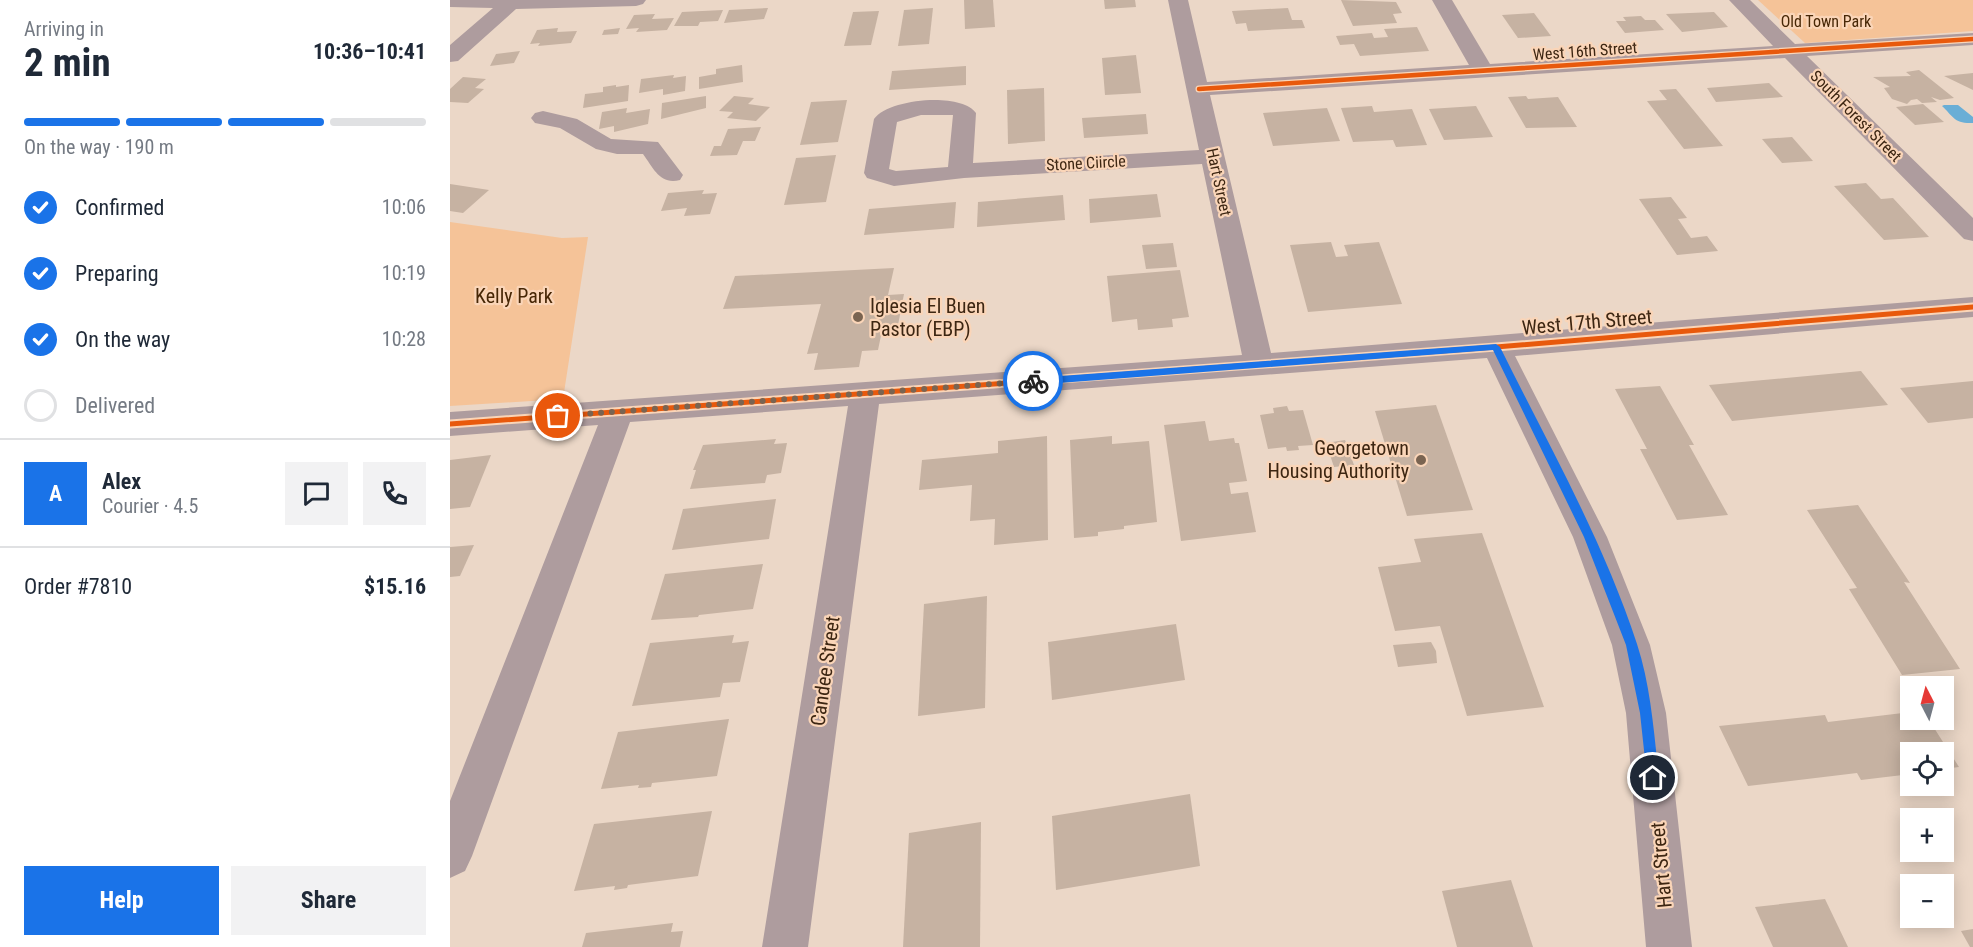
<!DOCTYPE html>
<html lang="en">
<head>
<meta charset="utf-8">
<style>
	:root { --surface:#fff; --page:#f2f2f3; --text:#1f2937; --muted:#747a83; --line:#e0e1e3; --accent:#1a73e8 }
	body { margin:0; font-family:"Roboto Condensed",sans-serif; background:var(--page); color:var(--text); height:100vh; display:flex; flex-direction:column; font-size:22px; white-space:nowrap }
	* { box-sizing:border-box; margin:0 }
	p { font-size:20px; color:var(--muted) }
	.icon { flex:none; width:33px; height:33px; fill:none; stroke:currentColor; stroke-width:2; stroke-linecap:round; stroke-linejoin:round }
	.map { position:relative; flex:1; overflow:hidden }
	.side { display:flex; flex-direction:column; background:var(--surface); width:450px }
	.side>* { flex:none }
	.needle { width:39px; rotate:354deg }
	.buttons { position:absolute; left:1450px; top:676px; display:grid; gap:12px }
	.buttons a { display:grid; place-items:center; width:54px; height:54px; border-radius:0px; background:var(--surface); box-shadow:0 3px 15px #0003; font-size:30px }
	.pin { position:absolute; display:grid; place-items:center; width:51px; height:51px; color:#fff; margin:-26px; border:3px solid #fff; border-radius:50%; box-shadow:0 2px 6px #0007 }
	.courier { position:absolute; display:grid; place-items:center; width:60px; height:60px; margin:-30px; border:4px solid #1a73e8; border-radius:50%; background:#fff; color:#222; box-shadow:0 2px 8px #0007 }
	.overview em { font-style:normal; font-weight:700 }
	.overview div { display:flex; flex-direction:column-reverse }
	.overview { display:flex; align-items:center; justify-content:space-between; height:102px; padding:0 24px }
	h1 { font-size:39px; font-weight:700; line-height:45px }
	.bar { display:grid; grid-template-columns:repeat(4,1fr); gap:9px 6px; align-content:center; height:72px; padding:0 24px }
	.bar i { height:8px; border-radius:4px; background:var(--line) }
	.bar .current { background:var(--accent) }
	.bar p { grid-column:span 4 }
	.line { display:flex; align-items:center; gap:15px; padding:0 24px; border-top:2px solid var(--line) }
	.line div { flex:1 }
	.round { display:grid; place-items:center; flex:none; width:63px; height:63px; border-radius:0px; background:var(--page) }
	ol { padding:0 24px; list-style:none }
	li { display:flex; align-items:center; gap:18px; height:66px }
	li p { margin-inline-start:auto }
	li .icon { padding:6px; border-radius:50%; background:var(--accent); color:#fff; stroke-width:4 }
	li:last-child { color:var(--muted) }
	li i { width:33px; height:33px; border:3px solid var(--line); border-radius:50% }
	.button { display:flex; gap:12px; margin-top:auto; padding:12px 24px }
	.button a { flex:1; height:69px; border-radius:0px; background:var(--accent); color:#fff; font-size:24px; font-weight:700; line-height:69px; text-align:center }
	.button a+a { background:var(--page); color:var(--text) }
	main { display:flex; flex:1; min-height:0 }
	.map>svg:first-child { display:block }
	.green { fill:#f5c398 }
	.water { fill:#6aaed6 }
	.building { fill:#c6b2a2 }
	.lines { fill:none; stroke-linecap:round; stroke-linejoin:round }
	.minor { fill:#ae9c9e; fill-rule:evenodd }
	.cycleway-far1-casing { stroke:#fad5b8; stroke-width:7 }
	.cycleway-casing { stroke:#fad5b8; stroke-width:9 }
	.cycleway-far1 { stroke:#e8590c; stroke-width:4.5 }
	.cycleway { stroke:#e8590c; stroke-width:5 }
	.route { fill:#1a73e8 }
	.done { stroke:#7a6451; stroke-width:6; stroke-dasharray:0 10.8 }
	.poi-dot { fill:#7a6451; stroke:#fad5b8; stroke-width:2 }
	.labels { text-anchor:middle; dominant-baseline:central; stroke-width:4.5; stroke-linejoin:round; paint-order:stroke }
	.far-park-label { font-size:16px; fill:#472706; stroke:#fad5b8 }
	.far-street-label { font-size:16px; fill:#3d2612; stroke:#fad5b8 }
	.park-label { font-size:20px; fill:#472706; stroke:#fad5b8 }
	.poi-label { font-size:20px; fill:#3d2612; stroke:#fad5b8; text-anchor:start }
	.street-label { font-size:20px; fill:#3d2612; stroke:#fad5b8 }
</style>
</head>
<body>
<main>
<section class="side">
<div class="overview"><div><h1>2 min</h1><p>Arriving in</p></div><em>10:36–10:41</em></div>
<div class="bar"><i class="current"></i><i class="current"></i><i class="current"></i><i></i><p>On the way · 190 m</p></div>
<ol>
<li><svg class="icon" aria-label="check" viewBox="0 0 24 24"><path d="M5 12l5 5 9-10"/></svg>Confirmed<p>10:06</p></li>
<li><svg class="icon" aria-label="check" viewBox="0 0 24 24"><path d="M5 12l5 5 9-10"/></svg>Preparing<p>10:19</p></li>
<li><svg class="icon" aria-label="check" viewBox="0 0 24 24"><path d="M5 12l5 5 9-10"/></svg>On the way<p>10:28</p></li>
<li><i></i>Delivered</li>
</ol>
<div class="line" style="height:108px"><b class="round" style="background:var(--accent);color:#fff">A</b><div><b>Alex</b><p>Courier · 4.5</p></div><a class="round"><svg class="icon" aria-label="chat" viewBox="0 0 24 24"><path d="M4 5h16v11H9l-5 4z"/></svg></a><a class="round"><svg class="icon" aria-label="phone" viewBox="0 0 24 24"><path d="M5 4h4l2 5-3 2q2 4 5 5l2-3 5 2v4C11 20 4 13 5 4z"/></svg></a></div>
<div class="line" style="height:78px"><div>Order #7810</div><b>$15.16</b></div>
<div class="button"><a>Help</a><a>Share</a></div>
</section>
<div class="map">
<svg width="1523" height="947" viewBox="0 0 1523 947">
	<rect width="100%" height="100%" fill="#ebd7c7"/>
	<!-- green -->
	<g class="green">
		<polygon points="1308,0 1523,0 1523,31 1355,43"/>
		<polygon points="0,222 112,238 138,237 113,399 0,406"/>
	</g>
	<!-- water -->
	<path class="water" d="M1494,105H1508L1523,117V123C1504,124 1503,116 1492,106Z"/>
	<!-- building -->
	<g class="building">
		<polygon points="514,0 543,0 545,27 515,29"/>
		<polygon points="654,0 685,0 686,7 655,9"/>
		<polygon points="891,0 946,2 952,13 943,14 947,23 903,26"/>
		<polygon points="318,8 314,19 274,23 279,10"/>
		<polygon points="483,8 479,44 448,46 454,10"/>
		<polygon points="838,8 842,20 852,20 855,28 798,31 796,23 786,24 782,11"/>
		<polygon points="273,10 268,21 250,22 248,26 224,26 232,12"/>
		<polygon points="429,11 421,45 394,46 403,12"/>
		<polygon points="1264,12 1278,27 1232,32 1216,14"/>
		<polygon points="1084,13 1101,36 1068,38 1052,15"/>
		<polygon points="205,14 202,19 224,18 217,30 186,32 189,28 176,29 184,15"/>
		<polygon points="1191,16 1195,20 1205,20 1214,30 1175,33 1166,21 1176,21 1173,17"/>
		<polygon points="967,27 979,51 910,56 904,44 890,45 886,36 922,33 924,38 938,37 934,29"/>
		<polygon points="108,28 107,32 127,31 121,43 88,46 90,43 80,44 87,30"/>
		<polygon points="170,28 168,34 152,35 154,30"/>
		<polygon points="70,51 64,63 40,66 46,54"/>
		<polygon points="686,55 691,93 655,95 652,58"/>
		<polygon points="292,65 293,82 249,89 249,77 266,74 266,69"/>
		<polygon points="516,66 516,85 439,90 442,71"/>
		<polygon points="1469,70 1504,98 1490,100 1481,97 1487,102 1472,103 1467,99 1461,100 1457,104 1442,99 1434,88 1440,87 1423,77 1461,76 1456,72"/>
		<polygon points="1523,73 1523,90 1494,76"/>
		<polygon points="224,75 223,78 236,76 235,91 213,95 213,89 189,93 191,79"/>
		<polygon points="13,77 36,79 25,88 34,89 18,103 0,102 0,89"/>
		<polygon points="1319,83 1333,97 1266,102 1257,88"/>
		<polygon points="166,85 166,87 179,85 178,101 133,108 135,94 153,92 153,87"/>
		<polygon points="594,88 595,141 558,144 557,90"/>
		<polygon points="1226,89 1273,146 1234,149 1197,101 1217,100 1209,90"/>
		<polygon points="256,96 256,108 211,119 212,103"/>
		<polygon points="284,96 304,98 298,104 320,107 306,121 277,118 283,112 269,111"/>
		<polygon points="1076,96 1078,99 1108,97 1127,127 1076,128 1058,97"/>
		<polygon points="397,100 388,142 350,145 361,102"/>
		<polygon points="1473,104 1494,122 1465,125 1446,107"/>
		<polygon points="922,106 924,112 962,109 977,145 946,147 943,140 903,142 891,108"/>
		<polygon points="1026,106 1043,137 994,140 979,109"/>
		<polygon points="177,108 176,113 200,109 198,124 164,132 164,126 149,129 152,112"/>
		<polygon points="877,108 890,141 823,146 813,113"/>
		<polygon points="696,114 698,134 634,138 632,118"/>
		<polygon points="311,127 305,141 293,141 287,155 260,156 264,146 271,146 278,129"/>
		<polygon points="1342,137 1363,161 1332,163 1312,139"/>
		<polygon points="386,155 376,202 334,205 346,158"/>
		<polygon points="1416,183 1431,199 1443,198 1479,237 1434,240 1384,186"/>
		<polygon points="0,184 39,190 13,213 0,211"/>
		<polygon points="254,190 252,194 267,193 260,214 234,216 237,208 211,211 218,193"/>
		<polygon points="707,194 711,217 640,223 639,199"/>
		<polygon points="613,195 615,220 527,227 528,202"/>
		<polygon points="1221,197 1237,218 1228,219 1241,238 1257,236 1268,251 1227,255 1189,199"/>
		<polygon points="506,202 504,228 414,235 419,209"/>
		<polygon points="881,242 886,257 898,256 894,245 929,242 952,304 858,312 840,245"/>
		<polygon points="723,243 727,267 696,269 692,245"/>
		<polygon points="444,268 438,295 454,294 448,325 433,326 428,350 412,351 409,367 364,370 368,353 357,354 371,304 273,309 285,276"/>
		<polygon points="730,270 739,317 722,319 723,327 688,330 687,319 662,322 657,276"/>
		<polygon points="1411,371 1438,405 1282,421 1259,385"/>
		<polygon points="1523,381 1523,418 1478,423 1450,388"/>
		<polygon points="1210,386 1244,445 1239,445 1278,515 1227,520 1190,449 1197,449 1165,389"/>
		<polygon points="986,405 1023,510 957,516 925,411"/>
		<polygon points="837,406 839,411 853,410 863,445 848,446 849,450 837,451 836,447 818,449 810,415 824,413 823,408"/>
		<polygon points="755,421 759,441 784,438 785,443 789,443 797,481 779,483 781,494 798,492 806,532 731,541 714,425"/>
		<polygon points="597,436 598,540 544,545 545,519 520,521 522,485 469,490 472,460 548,453 548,441"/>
		<polygon points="662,436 662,444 699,441 707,522 674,526 674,529 648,532 648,536 624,538 620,440"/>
		<polygon points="326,439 324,444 337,443 331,473 317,475 315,483 240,489 246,470 243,470 253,445"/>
		<polygon points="895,440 904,465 884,467 876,443"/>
		<polygon points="41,455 20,507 0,509 0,460"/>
		<polygon points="326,499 319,539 222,550 233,509"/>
		<polygon points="1408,505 1460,583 1454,582 1510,669 1452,675 1399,589 1407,588 1357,510"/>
		<polygon points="1032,533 1094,707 1017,716 990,626 945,631 928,567 971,562 964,539"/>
		<polygon points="24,545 10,576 0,577 0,547"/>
		<polygon points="313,564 303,609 249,615 248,617 201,620 215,574"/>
		<polygon points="537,596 535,708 468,716 474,604"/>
		<polygon points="726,624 735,680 602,700 598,642"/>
		<polygon points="284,635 282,643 299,641 290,682 273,683 270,697 182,706 200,643"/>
		<polygon points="981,642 986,651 987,663 948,667 943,645"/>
		<polygon points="1461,712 1461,720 1479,720 1509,767 1494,769 1494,753 1461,753 1461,774 1411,780 1407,773 1298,786 1269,726 1375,715 1378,722"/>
		<polygon points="279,719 267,776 202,783 201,787 188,788 189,785 151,789 168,732"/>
		<polygon points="740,794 750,866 606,890 602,816"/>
		<polygon points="262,811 248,876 178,885 177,888 164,890 165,886 124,891 144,824"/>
		<polygon points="531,822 530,947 453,947 459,833"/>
		<polygon points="1061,880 1083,947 1007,947 992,891"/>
		<polygon points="1375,899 1398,947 1323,947 1305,907"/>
		<polygon points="223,923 221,932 233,931 230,947 132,947 136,933"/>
		<polygon points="1523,929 1523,947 1520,947 1511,931"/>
	</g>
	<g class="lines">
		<!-- minor -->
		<g class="minor">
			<polygon points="0,0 196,0 193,4 186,6 66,9 8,61 0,62 0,45 43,8 0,7"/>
			<path d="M718,0H738L757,82L1019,65L982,0H1002L1040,64L1323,46L1279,0H1300L1345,44L1523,33V45L1357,56L1523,218V241L1514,239L1335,58L760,95L821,353L1523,297V317L1065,356L1157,537L1200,645L1216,713L1242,947H1196L1176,713L1162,645L1123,537L1037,358L429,404L358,947H312L398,406L180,422L22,856L15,871L0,878V801L148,425L0,436V412L792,355L752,164L514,178L444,186L417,178L414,173L424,119C439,98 512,92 526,113L523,163L749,150ZM471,115H503L498,167L446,171L439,169L447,122Z"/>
			<path d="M93,111L127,119L161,139L208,142L233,175L230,180C210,185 204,169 193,154H167L146,149L110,128L85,123L81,118L85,113Z"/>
		</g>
		<defs>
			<polyline id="cycleway-far1" points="749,89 1523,39"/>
			<polyline id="cycleway" points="0,424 1046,347 1523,307"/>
		</defs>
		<!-- cycleway-far1 casing -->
		<use href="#cycleway-far1" class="cycleway-far1-casing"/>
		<!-- cycleway casing -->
		<use href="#cycleway" class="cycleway-casing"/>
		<!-- cycleway-far1 -->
		<use href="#cycleway-far1" class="cycleway-far1"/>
		<!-- cycleway -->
		<use href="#cycleway" class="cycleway"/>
	</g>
	<!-- route -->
	<path class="route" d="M1046,344L1050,347C1098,444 1153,540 1187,644C1201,687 1204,733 1209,778L1203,784L1197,778L1190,713L1176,645L1134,537L1043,350L583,385L578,381L583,378Z"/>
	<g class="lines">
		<!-- done -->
		<polyline class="done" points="108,416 583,381"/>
	</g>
	<!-- markers -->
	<g class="poi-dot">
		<circle cx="408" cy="317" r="6"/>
		<circle cx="971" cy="460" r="6"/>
	</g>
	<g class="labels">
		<!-- far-park labels -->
		<g class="far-park-label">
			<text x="1376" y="21">Old Town Park</text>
		</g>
		<!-- far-street labels -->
		<g class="far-street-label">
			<text transform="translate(1135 51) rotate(-4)">West 16th Street</text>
			<text transform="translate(1406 116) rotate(45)">South Forest Street</text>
			<text transform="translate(636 163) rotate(-3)">Stone Ciircle</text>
			<text transform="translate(769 182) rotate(78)">Hart Street</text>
		</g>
		<!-- park labels -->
		<g class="park-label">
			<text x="64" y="296">Kelly Park</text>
		</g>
		<!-- poi labels -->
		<g class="poi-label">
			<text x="420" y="306">Iglesia El Buen<tspan x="420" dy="23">Pastor (EBP)</tspan></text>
			<text x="959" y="448" text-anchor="end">Georgetown<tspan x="959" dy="23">Housing Authority</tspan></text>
		</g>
		<!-- street labels -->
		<g class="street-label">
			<text transform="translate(1137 322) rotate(-5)">West 17th Street</text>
			<text transform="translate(375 671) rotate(-82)">Candee Street</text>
			<text transform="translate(1211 865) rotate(-95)">Hart Street</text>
		</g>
	</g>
</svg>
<div class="buttons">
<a><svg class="needle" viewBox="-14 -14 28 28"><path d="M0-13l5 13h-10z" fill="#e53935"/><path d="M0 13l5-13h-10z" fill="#747a83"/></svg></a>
<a><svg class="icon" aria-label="locate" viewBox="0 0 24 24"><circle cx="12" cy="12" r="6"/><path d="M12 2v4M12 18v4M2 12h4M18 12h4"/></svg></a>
<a>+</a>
<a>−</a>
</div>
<div class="pin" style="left:108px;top:416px;background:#ea580c"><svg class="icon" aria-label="bag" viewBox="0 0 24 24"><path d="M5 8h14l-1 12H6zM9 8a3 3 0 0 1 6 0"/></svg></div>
<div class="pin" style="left:1203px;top:778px;background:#1f2937"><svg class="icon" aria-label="home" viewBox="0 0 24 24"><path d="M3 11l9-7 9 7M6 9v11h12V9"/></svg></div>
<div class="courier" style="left:583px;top:381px"><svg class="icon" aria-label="bike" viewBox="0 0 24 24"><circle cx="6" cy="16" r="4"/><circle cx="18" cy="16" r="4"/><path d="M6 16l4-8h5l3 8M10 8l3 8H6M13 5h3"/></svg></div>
</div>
</main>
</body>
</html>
